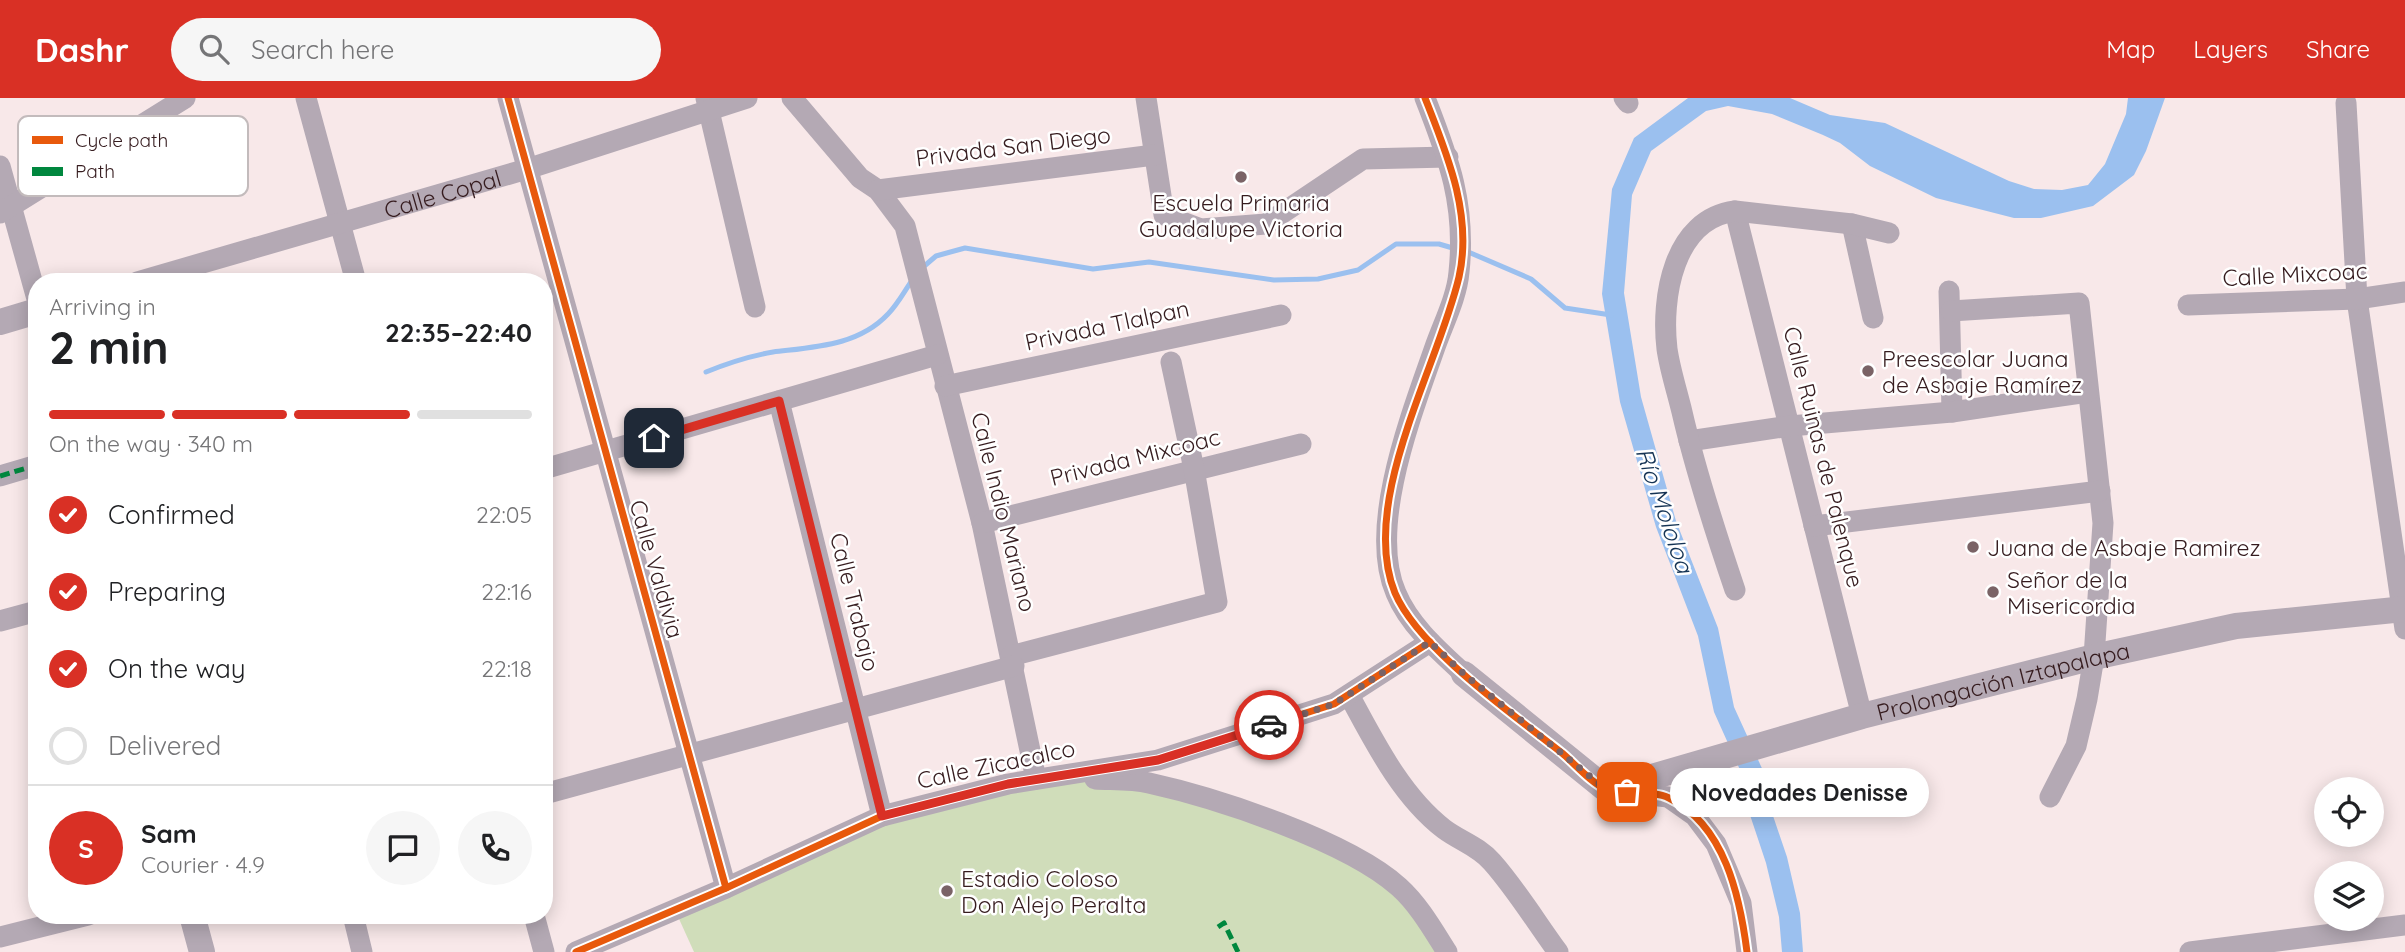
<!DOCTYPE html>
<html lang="en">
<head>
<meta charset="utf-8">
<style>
	:root { --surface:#fff; --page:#f6f6f6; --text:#202124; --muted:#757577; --line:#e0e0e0; --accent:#d93025 }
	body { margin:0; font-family:Quicksand,sans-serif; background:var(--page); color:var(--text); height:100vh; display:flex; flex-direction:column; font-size:26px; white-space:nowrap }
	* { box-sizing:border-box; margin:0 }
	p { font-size:23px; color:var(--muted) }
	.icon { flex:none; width:38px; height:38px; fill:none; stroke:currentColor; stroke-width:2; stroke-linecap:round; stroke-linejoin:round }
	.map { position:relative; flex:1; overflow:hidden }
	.details { position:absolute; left:28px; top:175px; width:525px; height:651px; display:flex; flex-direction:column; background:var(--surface); border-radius:28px; box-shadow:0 4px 18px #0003 }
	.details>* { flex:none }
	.fabs { position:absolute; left:2314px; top:679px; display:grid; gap:14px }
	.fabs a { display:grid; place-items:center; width:70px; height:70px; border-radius:50%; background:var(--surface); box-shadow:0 4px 18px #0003; font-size:35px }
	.pin { position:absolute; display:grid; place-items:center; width:60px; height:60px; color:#fff; margin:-30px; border-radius:14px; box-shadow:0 4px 10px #0006 }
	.courier { position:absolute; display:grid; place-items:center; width:70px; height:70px; margin:-35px; border:5px solid #d93025; border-radius:50%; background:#fff; color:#222; box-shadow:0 2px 9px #0007 }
	.bubble { position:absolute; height:49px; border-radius:24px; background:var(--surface); box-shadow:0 4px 18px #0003; font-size:23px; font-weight:700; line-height:49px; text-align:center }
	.overview em { font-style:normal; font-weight:700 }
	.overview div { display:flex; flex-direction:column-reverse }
	.overview { display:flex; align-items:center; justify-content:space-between; height:119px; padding:0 21px }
	h1 { font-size:46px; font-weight:700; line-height:52px }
	.bar { display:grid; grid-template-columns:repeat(4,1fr); gap:10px 7px; align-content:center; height:84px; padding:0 21px }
	.bar i { height:9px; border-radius:5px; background:var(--line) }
	.bar .selected { background:var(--accent) }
	.bar p { grid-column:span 4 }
	.line { display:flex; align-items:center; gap:18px; padding:0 21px; border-top:2px solid var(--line) }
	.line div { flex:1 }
	.round { display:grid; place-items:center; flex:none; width:74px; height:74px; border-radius:37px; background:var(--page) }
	ol { padding:0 21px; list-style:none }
	li { display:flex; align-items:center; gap:21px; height:77px }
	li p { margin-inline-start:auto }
	li .icon { padding:7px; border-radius:50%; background:var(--accent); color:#fff; stroke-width:4 }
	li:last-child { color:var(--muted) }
	li i { width:38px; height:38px; border:4px solid var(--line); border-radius:50% }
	header { display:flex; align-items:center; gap:42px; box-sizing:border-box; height:98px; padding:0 35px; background:var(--accent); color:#fff }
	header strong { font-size:33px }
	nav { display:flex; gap:38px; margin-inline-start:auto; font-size:24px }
	.search { width:490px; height:63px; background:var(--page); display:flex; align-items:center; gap:18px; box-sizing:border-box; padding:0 24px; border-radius:38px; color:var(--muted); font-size:26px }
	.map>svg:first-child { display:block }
	.green { fill:#d0ddba }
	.water { fill:#9bc0ef }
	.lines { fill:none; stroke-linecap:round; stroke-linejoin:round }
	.stream { stroke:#9bc0ef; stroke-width:5 }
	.minor { stroke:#b4a9b4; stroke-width:21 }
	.tertiary { stroke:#b4a9b4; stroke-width:26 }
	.quiet { stroke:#00873e; stroke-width:5; stroke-dasharray:10 5; stroke-linecap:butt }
	.cycleway-casing { stroke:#fff; stroke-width:11 }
	.cycleway { stroke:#e8590c; stroke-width:7 }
	.done { stroke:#7a6366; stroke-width:7; stroke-dasharray:0 12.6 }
	.route { stroke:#d93025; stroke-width:9 }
	.poi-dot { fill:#7a6366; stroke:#fff; stroke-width:2.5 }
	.labels { text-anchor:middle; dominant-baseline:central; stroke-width:5; stroke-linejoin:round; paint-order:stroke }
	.street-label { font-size:23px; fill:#361c1f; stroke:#fff }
	.poi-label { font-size:23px; fill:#361c1f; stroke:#fff; text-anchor:start }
	.water-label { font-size:24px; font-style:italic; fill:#143354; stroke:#fff }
	.key { fill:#fff; stroke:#c3bbbc; stroke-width:2 }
	.key-label { font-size:19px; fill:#361c1f }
</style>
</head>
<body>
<header>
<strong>Dashr</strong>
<div class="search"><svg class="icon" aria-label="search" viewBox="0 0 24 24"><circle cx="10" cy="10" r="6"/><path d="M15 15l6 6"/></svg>Search here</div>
<nav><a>Map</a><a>Layers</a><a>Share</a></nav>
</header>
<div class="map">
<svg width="2405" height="854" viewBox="0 0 2405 854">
	<rect width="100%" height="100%" fill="#f8e8e9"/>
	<!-- green -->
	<polygon class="green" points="1042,680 1146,684 1362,764 1447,854 694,854 675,812 882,718"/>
	<!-- water -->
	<polygon class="water" points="1688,0 1790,0 1830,17 1885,25 2009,83 2034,91 2062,92 2088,87 2105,66 2126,16 2128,0 2165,0 2146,53 2134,77 2093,108 2041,120 2014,120 1936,100 1870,68 1840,45 1823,37 1772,16 1728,8 1706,13 1651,53 1632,97 1624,195 1641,299 1676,423 1718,530 1734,609 1765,677 1769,706 1787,759 1800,815 1803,854 1782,854 1779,819 1766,765 1748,711 1745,683 1714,614 1698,538 1656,429 1620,304 1602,196 1612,91 1634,40"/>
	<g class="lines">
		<!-- stream -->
		<g class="stream">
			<polyline points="1466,153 1531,181 1565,210 1611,217"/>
			<polyline points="922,170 936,158 965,150 1093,171 1149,164 1274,182 1318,181 1358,172 1396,146 1439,146 1456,151"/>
			<path d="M706,274C728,265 750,258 773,254C814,249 858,248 888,216C898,206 905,192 913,181"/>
		</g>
		<!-- minor -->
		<g class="minor">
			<polyline points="306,0 356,184"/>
			<polyline points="508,0 726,790"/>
			<polyline points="706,0 755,209"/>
			<polyline points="792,0 860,80 878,92 905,128 982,425 1036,681"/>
			<polyline points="1146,0 1164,117 1201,131 1266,126 1363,61 1448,59"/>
			<path d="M1425,0C1449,61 1466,107 1459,174C1457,199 1443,226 1435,249C1412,315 1367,429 1396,495C1409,527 1439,553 1464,576"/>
			<polyline points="1624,0 1628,5"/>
			<polyline points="2346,5 2357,201 2405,531"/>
			<polyline points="0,68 37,201"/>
			<polyline points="878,92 1154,57"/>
			<polyline points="1735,113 1862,618"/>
			<polyline points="0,115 185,0"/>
			<polyline points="1852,126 1873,220"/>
			<path id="s1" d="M137,184L527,71L747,0"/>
			<polyline points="1949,193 1952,314"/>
			<polyline points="2188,207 2357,201 2405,194"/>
			<polyline points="1951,213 2079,205 2103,425 2094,559 2087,601 2076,648 2050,699"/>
			<polyline points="945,288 1281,217"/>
			<polyline points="779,303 882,718"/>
			<polyline points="1689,343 1790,328 1952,314 2088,294"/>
			<polyline points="544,371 937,257"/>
			<polyline points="0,378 37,367"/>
			<polyline points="982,425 1301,346"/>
			<polyline points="1814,428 2100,393"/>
			<path d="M1735,492C1715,433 1696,375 1682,314C1677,293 1670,272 1667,251C1661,200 1673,121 1735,113L1852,126L1889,135"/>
			<polyline points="0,523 37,513"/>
			<polyline points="1011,558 1217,504 1194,371 1171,264"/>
			<path d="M1349,597C1374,643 1401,698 1444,731C1460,743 1478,748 1492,764C1516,791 1536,824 1558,854"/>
			<path d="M1095,681C1113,682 1132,681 1149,685C1217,700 1348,743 1399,789C1419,807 1433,832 1447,854"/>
			<polyline points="1614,693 1668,699 1695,718 1716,746 1741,805 1747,854"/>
			<polyline points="544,696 1014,568"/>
			<polyline points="353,817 362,854"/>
			<polyline points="534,817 544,854"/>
			<polyline points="0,839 88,817"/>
			<polyline points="576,854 726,790 882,718 1008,686 1158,662 1334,606 1430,544"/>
			<polyline points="2190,854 2405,827"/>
		</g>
		<!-- tertiary -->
		<g class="tertiary">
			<polyline points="0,224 37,213"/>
			<path id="s2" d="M1464,576L1607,692L1862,618L2094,559L2236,528L2405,511"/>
			<polyline points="192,817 202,854"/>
		</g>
		<!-- quiet -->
		<g class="quiet">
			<polyline points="0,378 37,367"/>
			<polyline points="1218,829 1224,825 1238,854"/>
		</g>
		<defs>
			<g id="cycleway">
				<polyline points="508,0 726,790"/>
				<path d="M1425,0C1447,56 1473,117 1459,179C1438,269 1358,404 1395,495C1418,550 1514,617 1562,655C1575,666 1591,685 1607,692C1625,700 1651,691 1669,700C1725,727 1740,799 1747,854"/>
				<polyline points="576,854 726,790 882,718 1008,686 1158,662 1334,606 1430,544"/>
			</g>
		</defs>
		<!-- cycleway casing -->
		<use href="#cycleway" class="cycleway-casing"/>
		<!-- cycleway -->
		<use href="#cycleway" class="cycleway"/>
	</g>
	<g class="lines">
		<!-- done -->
		<polyline class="done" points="1269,627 1334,606 1430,544 1464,576 1607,692 1627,694"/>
		<!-- route -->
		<polyline class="route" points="654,340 779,303 882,718 1008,686 1158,662 1269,627"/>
	</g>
	<!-- markers -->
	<g class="poi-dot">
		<circle cx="1241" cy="79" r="7"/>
		<circle cx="1868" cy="273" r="7"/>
		<circle cx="1973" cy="449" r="7"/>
		<circle cx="1993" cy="494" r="7"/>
		<circle cx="947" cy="793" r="7"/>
	</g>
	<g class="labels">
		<!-- street labels -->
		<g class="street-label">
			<text transform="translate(1013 48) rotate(-7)">Privada San Diego</text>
			<text stroke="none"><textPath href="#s1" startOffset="318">Calle Copal</textPath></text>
			<text transform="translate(2295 176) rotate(-3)">Calle Mixcoac</text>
			<text transform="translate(1107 227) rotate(-12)">Privada Tlalpan</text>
			<text transform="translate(1135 359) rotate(-14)">Privada Mixcoac</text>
			<text transform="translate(1824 359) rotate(76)">Calle Ruinas de Palenque</text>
			<text transform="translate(1004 414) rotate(76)">Calle Indio Mariano</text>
			<text transform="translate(657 471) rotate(74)">Calle Valdivia</text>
			<text transform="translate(855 504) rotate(76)">Calle Trabajo</text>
			<text stroke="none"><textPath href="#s2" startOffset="595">Prolongación Iztapalapa</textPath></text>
			<text transform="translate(996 666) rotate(-12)">Calle Zicacalco</text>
		</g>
		<!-- poi labels -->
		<g class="poi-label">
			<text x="1241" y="104" text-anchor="middle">Escuela Primaria<tspan x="1241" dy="26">Guadalupe Victoria</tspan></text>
			<text x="1882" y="260">Preescolar Juana<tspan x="1882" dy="26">de Asbaje Ramírez</tspan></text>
			<text x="1987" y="449">Juana de Asbaje Ramirez</text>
			<text x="2007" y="481">Señor de la<tspan x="2007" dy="26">Misericordia</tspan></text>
			<text x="961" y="780">Estadio Coloso<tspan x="961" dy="26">Don Alejo Peralta</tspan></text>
		</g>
		<!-- water labels -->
		<g class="water-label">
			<text transform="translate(1665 412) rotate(71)">Río Mololoa</text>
		</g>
	</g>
	<!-- legend -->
	<rect x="18" y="18" width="230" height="80" rx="10" class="key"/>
	<rect x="32" y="38" width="31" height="8" fill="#e8590c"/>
	<rect x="32" y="69" width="31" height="9" fill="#00873e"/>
	<g class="key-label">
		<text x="75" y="49">Cycle path</text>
		<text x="75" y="80">Path</text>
	</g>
</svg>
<div class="fabs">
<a><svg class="icon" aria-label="locate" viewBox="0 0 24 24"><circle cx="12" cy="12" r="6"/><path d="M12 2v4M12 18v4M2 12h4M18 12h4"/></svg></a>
<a><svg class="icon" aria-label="layers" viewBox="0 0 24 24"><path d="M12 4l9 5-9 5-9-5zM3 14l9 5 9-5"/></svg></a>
</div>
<div class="pin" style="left:1627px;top:694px;background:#ea580c"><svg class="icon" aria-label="bag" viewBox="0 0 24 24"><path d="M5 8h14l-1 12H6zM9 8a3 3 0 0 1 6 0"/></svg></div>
<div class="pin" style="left:654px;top:340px;background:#1f2937"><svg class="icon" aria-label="home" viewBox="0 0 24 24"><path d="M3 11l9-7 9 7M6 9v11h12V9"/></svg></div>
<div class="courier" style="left:1269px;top:627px"><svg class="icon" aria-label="car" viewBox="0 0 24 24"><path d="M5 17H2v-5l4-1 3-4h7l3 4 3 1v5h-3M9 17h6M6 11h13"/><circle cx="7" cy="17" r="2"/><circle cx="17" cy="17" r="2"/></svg></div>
<div class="bubble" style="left:1670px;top:670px;width:259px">Novedades Denisse</div>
<section class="details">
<div class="overview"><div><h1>2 min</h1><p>Arriving in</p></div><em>22:35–22:40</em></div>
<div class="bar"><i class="selected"></i><i class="selected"></i><i class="selected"></i><i></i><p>On the way · 340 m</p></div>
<ol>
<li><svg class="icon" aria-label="check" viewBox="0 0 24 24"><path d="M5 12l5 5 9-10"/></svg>Confirmed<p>22:05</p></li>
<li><svg class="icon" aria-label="check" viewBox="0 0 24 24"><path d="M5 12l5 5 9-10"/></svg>Preparing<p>22:16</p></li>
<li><svg class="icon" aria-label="check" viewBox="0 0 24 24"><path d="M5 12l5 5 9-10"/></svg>On the way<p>22:18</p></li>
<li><i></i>Delivered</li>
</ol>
<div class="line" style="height:126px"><b class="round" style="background:var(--accent);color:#fff">S</b><div><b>Sam</b><p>Courier · 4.9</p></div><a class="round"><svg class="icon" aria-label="chat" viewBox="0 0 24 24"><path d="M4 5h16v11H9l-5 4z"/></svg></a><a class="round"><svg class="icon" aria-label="phone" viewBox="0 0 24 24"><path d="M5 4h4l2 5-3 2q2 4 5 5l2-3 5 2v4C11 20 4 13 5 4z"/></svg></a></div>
</section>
</div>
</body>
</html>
